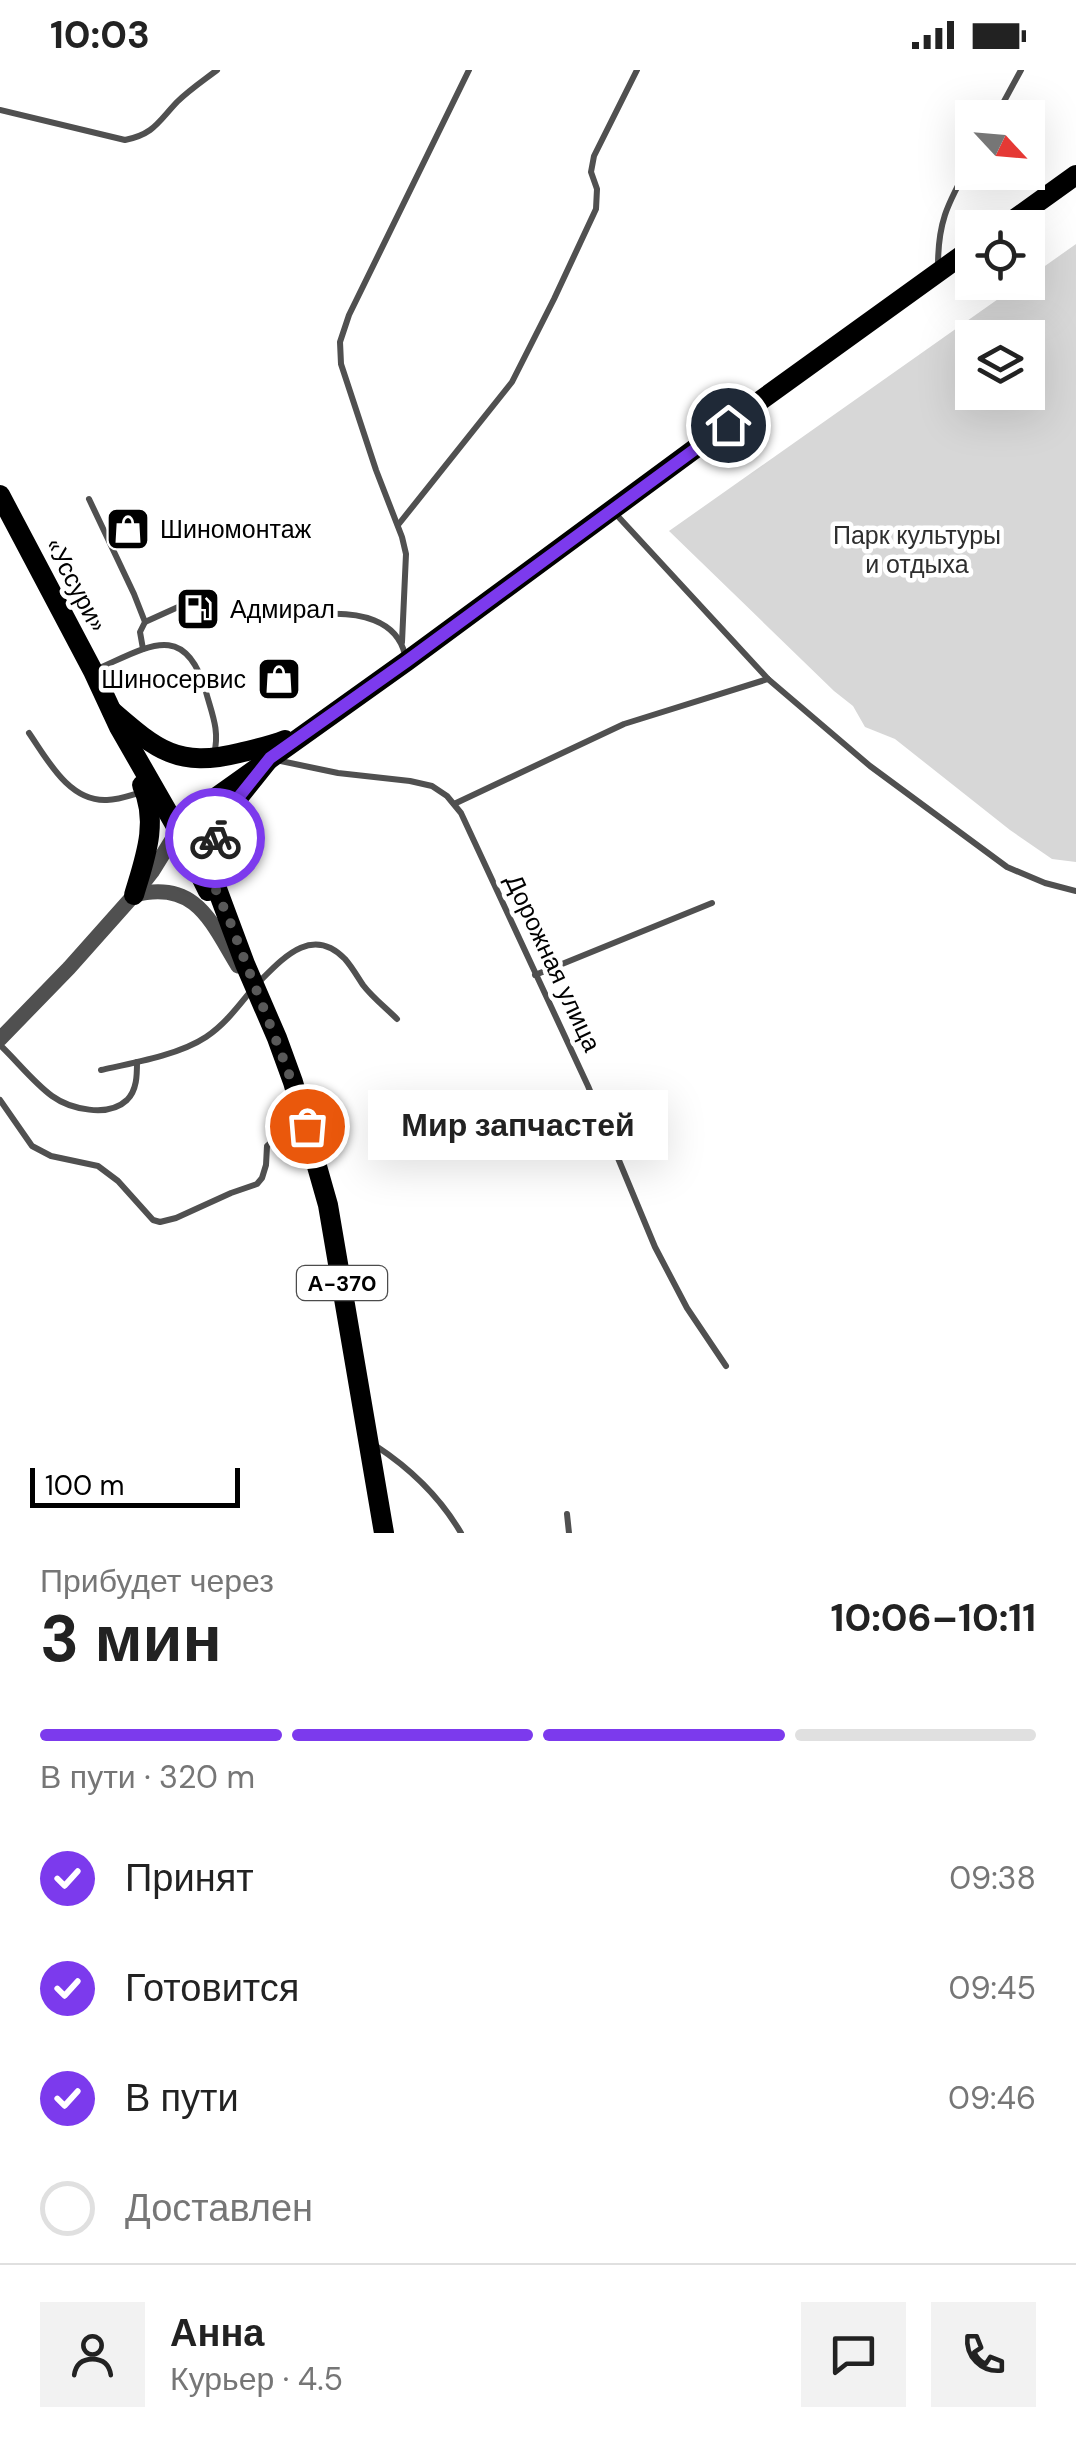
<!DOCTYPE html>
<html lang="ru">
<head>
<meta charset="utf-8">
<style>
	:root { --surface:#fff; --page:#f2f2f2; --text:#222; --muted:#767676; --line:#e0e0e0; --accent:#7c3aed }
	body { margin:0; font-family:"DM Sans",sans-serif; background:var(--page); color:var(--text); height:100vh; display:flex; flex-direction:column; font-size:38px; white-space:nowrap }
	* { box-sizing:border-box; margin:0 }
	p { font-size:32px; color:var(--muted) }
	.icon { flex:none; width:55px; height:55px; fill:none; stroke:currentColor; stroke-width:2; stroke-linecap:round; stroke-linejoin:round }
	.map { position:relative; height:1463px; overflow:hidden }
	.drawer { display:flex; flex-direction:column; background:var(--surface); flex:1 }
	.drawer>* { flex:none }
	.needle { width:65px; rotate:116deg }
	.tools { position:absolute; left:955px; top:30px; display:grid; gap:20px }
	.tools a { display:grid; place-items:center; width:90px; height:90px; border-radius:0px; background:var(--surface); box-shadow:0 10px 40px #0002; font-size:50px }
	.scale { position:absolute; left:30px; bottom:25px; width:210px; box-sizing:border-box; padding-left:10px; border:5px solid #000; border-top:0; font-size:28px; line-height:35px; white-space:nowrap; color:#000; -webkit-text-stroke:8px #fff; paint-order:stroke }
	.pin { position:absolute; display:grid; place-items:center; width:85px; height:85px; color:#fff; margin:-42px; border:5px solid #fff; border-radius:50%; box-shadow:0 2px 10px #0007 }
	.courier { position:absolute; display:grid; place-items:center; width:100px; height:100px; margin:-50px; border:8px solid #7c3aed; border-radius:50%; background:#fff; color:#222; box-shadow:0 2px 12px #0007 }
	.bubble { position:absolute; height:70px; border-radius:0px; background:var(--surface); box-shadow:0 10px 40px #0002; font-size:32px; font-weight:700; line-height:70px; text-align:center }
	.head em { font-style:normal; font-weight:700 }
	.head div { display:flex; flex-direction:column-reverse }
	.head { display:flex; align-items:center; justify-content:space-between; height:170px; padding:0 40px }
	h1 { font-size:65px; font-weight:700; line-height:75px }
	.bar { display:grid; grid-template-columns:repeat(4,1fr); gap:15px 10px; align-content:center; height:120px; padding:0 40px }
	.bar i { height:12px; border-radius:8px; background:var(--line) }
	.bar .current { background:var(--accent) }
	.bar p { grid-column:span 4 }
	.line { display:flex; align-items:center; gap:25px; padding:0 40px; border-top:2px solid var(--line) }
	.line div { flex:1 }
	.round { display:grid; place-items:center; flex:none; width:105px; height:105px; border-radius:0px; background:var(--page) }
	ol { padding:0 40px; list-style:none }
	li { display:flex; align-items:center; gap:30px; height:110px }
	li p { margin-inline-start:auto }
	li .icon { padding:10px; border-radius:50%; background:var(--accent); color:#fff; stroke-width:4 }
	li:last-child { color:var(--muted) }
	li i { width:55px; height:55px; border:5px solid var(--line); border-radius:50% }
	.status { display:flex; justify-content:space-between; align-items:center; height:70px; padding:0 50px; background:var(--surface); direction:ltr }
	.status svg { height:28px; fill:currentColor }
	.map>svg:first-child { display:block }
	.green { fill:#d7d7d7; fill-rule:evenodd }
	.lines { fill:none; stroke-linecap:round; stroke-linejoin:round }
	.service { stroke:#505050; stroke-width:6 }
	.tertiary { stroke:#505050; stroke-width:15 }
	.primary { stroke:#000; stroke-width:20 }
	.trunk { stroke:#000; stroke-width:20 }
	.done { stroke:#595959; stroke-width:10; stroke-dasharray:0 18 }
	.route { stroke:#7c3aed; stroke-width:12 }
	.labels { text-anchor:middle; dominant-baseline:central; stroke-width:9; stroke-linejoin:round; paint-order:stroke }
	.shield { fill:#fff; stroke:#4c4c4c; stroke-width:2.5 }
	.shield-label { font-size:22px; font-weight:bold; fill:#000 }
	.poi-label { font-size:25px; fill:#000; stroke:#fff; text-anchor:start }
	.park-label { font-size:25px; fill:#2e2e2e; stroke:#fff }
	.street-label { font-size:25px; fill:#000; stroke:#fff }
</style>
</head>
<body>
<div class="status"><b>10:03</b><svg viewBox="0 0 49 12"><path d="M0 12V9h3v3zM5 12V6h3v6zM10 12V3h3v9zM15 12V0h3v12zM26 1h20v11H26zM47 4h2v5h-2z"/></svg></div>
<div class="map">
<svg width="1076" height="1463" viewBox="0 0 1076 1463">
	<rect width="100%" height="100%" fill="#fff"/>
	<!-- green -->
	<path class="green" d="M1076,174V792L1052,789L1010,760L895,669L865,657L853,636L834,621L669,461L1021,213L1028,212V208ZM972,268H1028V322H972Z"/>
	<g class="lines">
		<!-- service -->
		<g class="service">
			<path d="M0,40L125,70C154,64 158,52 177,32C189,20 204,10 217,0"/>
			<polyline points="995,48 1021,0"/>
			<path d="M938,196C938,147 950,131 972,89"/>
			<polyline points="89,429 134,524 145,552 140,562 143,579"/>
			<polyline points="613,441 768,609 870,696 1007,797 1045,813 1076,821"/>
			<polyline points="398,455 512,312 554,229 596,139 597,119 591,102 594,86 637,0"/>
			<path d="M325,544C357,542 397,549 405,585"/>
			<polyline points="145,552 198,528"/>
			<polyline points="402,572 406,484 402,467 376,400 341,294 340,272 349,245 469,0"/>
			<path d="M95,600C146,578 185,548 206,622C212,644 220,661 214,684"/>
			<path d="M29,663C47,689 69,732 107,730C117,730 129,726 139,723"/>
			<polyline points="276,690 338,703 410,711 432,716 447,726 461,743 588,1016 655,1177 687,1238 726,1296"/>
			<polyline points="454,734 624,654 768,609"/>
			<polyline points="535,905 712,833"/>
			<path d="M259,912C283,888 312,855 345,889C352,897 357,906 363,915C372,927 386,938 397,949"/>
			<path d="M0,975C17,991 33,1012 52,1026C70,1039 108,1048 127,1030C137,1020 137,1005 137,992"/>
			<path d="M101,1000C133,993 179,985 206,967C224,955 237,938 250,922"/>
			<polyline points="0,1030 32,1076 51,1086 98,1096 118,1111 153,1150 160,1152 176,1148 231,1123 257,1114 262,1108 266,1095 267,1076 274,1070 301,1059"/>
			<path d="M376,1376C411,1399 440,1427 461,1463"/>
			<polyline points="567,1444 569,1463"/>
		</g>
		<!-- tertiary -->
		<g class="tertiary">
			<path d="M134,825C196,809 211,852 238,896"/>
			<polyline points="0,969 69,898 134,825 152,802 178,760"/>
		</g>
		<!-- primary -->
		<g class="primary">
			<polyline points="1002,158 1076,105"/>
			<path d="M112,641C157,680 178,698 239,683C255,679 270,676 285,670"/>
			<polyline points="178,760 204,736 407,591 757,333 972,178"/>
		</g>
		<!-- trunk -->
		<g class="trunk">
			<polyline points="0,425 93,601 119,657 178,760 208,821"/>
			<polyline points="270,688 230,738 220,755 212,774 210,800 245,894 277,968 293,1012 328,1135 384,1463"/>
			<path d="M134,825C145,788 159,752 142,715"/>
		</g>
	</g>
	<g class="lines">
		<!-- done -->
		<path class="done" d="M215,768C211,778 208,788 210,799C213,819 225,838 232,857C257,924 285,988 307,1056"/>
		<!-- route -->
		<polyline class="route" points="215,768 230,738 270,688 407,591 728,355"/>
	</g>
	<!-- icons -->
	<defs>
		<symbol id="shop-square" viewBox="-11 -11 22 22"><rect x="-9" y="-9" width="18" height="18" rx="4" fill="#000" stroke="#fff"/><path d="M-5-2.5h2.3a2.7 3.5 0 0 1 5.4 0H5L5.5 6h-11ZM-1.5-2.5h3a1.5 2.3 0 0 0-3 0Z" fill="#fff"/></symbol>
		<symbol id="fuel-square" viewBox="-11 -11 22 22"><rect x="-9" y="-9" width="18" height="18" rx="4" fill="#000" stroke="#fff"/><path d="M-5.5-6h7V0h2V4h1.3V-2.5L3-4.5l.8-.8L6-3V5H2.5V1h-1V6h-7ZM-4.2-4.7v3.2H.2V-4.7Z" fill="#fff"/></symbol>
	</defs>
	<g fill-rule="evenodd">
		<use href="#shop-square" x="103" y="434" width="50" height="50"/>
		<use href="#fuel-square" x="173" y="514" width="50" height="50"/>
		<use href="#shop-square" x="254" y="584" width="50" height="50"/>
	</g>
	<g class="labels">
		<!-- shield labels -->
		<rect class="shield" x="297" y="1196" width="90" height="34" rx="8"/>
		<g class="shield-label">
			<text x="342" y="1213">А-370</text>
		</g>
		<!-- poi labels -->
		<g class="poi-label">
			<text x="160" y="459">Шиномонтаж</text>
			<text x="230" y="539">Адмирал</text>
			<text x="246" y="609" text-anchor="end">Шиносервис</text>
		</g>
		<!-- park labels -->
		<g class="park-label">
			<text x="917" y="465">Парк культуры<tspan x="917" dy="29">и отдыха</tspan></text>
		</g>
		<!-- street labels -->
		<g class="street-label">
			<text transform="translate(76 515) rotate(62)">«Уссури»</text>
			<text transform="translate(553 893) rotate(65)">Дорожная улица</text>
		</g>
	</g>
</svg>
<div class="tools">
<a><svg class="needle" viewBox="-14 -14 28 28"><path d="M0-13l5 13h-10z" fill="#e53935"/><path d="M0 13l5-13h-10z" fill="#767676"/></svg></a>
<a><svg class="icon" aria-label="locate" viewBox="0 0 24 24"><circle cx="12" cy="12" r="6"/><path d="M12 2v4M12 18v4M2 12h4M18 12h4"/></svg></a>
<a><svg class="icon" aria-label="layers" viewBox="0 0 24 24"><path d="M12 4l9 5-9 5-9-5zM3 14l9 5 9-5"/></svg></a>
</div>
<div class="scale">100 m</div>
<div class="pin" style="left:307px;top:1056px;background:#ea580c"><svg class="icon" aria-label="bag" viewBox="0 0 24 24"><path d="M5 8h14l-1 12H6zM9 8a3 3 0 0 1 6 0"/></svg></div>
<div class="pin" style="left:728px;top:355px;background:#1f2937"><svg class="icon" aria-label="home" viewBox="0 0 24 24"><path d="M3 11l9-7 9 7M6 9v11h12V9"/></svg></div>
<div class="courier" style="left:215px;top:768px"><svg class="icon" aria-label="bike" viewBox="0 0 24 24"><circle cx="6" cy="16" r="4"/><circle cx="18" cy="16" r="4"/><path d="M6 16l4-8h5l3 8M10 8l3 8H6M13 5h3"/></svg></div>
<div class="bubble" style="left:368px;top:1020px;width:300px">Мир запчастей</div>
</div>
<section class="drawer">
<div class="head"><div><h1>3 мин</h1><p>Прибудет через</p></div><em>10:06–10:11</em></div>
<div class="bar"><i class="current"></i><i class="current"></i><i class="current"></i><i></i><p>В пути · 320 m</p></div>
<ol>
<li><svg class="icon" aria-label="check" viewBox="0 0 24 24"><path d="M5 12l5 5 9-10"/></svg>Принят<p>09:38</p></li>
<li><svg class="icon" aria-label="check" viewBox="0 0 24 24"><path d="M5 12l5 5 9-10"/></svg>Готовится<p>09:45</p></li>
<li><svg class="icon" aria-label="check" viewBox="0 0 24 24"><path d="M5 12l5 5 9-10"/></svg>В пути<p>09:46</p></li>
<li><i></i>Доставлен</li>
</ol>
<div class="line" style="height:180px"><a class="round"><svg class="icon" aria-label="person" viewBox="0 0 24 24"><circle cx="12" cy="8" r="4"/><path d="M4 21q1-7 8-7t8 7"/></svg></a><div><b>Анна</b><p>Курьер · 4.5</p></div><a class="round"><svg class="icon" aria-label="chat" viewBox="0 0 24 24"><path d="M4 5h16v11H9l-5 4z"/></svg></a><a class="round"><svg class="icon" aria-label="phone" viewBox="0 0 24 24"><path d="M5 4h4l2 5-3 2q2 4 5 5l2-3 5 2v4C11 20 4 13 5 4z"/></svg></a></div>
</section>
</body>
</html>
